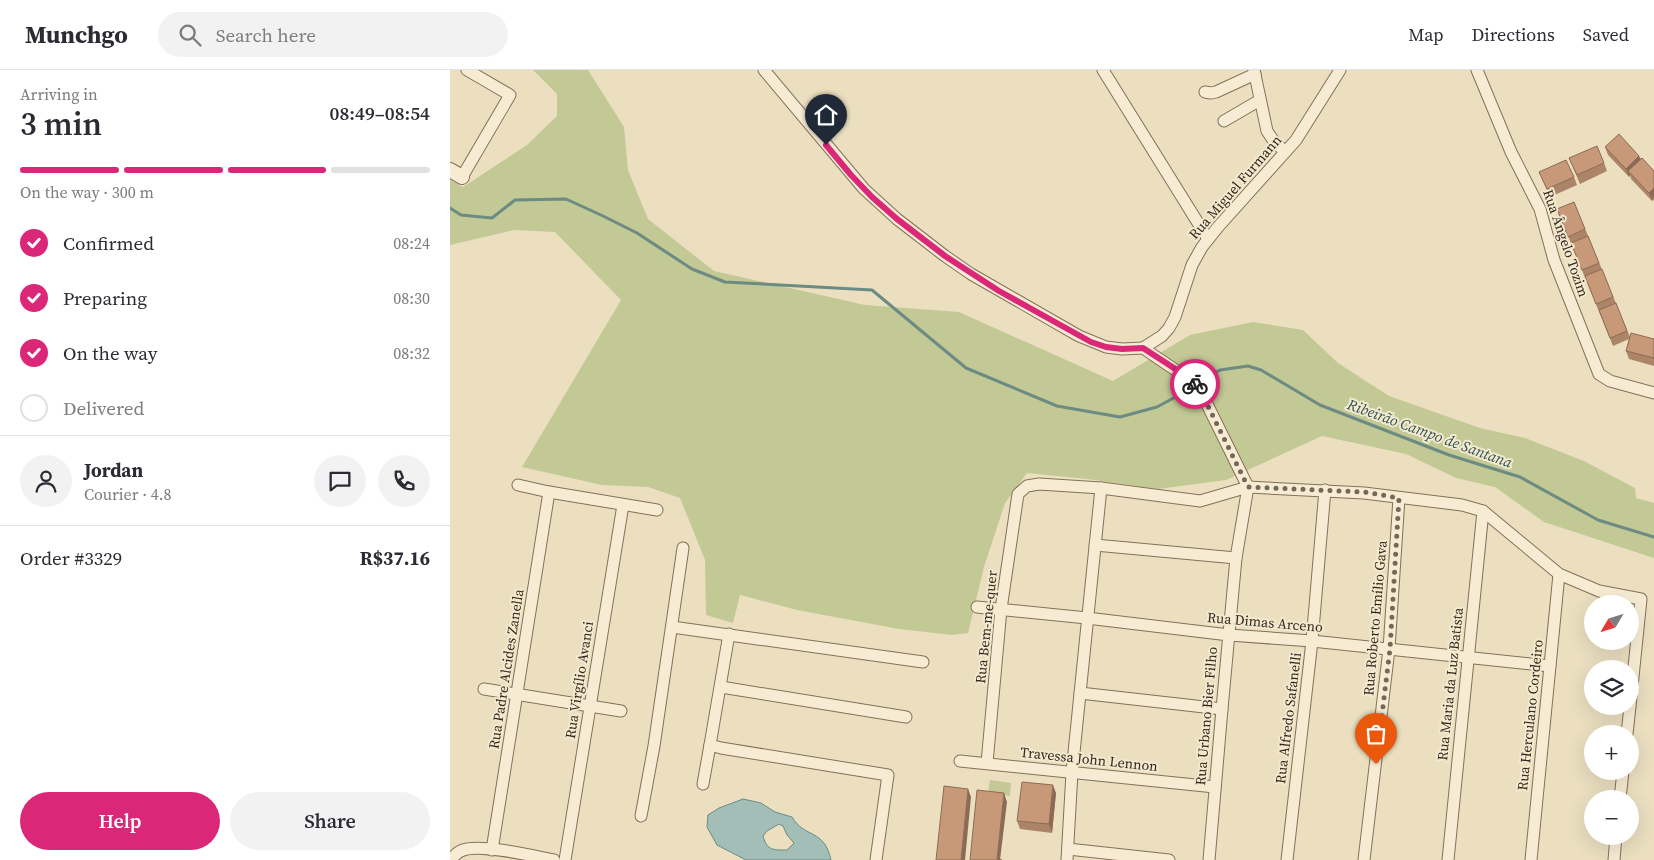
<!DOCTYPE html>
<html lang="en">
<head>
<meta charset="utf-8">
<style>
	:root { --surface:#fff; --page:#f2f2f3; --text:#2b2b33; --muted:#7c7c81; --line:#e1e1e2; --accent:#db2777 }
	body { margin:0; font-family:"Source Serif 4",serif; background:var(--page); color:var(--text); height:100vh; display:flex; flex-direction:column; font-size:19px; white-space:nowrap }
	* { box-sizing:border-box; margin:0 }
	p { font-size:16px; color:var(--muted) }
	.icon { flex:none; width:28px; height:28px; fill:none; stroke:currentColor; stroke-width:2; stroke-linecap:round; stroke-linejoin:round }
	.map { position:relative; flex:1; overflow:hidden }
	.side { display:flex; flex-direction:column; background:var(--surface); width:450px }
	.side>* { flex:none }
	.needle { width:32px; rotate:232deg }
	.tools { position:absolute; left:1134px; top:525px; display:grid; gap:10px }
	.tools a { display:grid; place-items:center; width:55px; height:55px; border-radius:50%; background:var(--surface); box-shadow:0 5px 20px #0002; font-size:25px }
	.pin { position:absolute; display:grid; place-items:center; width:42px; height:42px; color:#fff; margin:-51px -21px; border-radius:50% 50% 50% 0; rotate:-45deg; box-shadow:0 0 5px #0007 }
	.pin .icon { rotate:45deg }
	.courier { position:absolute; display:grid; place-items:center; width:50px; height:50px; margin:-25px; border:4px solid #db2777; border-radius:50%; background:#fff; color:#222; box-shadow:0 1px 6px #0007 }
	.overview em { font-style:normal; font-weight:600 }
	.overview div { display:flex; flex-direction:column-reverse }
	.overview { display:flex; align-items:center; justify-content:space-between; height:85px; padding:0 20px }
	h1 { font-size:32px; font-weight:600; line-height:38px }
	.bar { display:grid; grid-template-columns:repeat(4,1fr); gap:8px 5px; align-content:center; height:60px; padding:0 20px }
	.bar i { height:6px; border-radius:4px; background:var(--line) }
	.bar .current { background:var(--accent) }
	.bar p { grid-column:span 4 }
	.line { display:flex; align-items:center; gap:12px; padding:0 20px; border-top:1px solid var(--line) }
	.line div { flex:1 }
	.round { display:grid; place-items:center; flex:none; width:52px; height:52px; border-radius:26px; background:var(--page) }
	ol { padding:0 20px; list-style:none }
	li { display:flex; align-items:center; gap:15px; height:55px }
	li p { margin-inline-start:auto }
	li .icon { padding:5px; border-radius:50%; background:var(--accent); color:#fff; stroke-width:4 }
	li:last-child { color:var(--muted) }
	li i { width:28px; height:28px; border:2px solid var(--line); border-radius:50% }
	.cta { display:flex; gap:10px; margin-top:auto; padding:10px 20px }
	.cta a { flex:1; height:58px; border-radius:30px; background:var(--accent); color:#fff; font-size:20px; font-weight:600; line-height:58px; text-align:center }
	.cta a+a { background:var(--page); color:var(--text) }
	header { display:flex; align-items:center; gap:30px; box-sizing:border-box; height:70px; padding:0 25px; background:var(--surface); border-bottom:1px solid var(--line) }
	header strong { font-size:24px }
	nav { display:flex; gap:28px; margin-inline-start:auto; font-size:18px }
	.search { width:350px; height:45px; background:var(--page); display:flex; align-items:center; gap:12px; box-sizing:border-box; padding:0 18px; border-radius:28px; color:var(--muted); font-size:19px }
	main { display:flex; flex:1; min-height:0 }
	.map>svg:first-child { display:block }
	.green { fill:#c3c995 }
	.water { fill:#a3beb6; stroke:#6b8b83; fill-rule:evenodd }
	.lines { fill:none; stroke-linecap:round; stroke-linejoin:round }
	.stream { stroke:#6b8b83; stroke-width:3 }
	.minor-casing { stroke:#847059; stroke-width:13 }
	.tertiary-casing { stroke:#847059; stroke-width:16 }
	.minor { stroke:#f7ecd3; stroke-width:11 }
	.tertiary { stroke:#f7ecd3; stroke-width:14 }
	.wall { fill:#ac8467 }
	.shaded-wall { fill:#8c6b54 }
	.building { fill:#c89978; stroke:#8c6b54 }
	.done { stroke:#746856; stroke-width:5; stroke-dasharray:0 9 }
	.route { stroke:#db2777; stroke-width:6 }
	.labels { text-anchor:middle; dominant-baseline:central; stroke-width:4; stroke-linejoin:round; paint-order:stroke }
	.street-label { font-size:14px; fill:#34281d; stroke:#f3e9cf }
	.water-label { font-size:15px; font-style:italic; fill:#2d5351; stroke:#f3e9cf }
</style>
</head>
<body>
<header>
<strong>Munchgo</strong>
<div class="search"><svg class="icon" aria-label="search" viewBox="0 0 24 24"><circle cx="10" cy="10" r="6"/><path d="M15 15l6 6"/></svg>Search here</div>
<nav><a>Map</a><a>Directions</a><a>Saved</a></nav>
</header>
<main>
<section class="side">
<div class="overview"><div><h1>3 min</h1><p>Arriving in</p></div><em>08:49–08:54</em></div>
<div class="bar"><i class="current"></i><i class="current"></i><i class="current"></i><i></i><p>On the way · 300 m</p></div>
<ol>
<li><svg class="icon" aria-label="check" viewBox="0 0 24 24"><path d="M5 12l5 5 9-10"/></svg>Confirmed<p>08:24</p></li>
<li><svg class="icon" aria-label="check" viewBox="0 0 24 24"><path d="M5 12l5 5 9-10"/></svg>Preparing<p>08:30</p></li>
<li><svg class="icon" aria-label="check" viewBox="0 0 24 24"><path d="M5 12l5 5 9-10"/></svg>On the way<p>08:32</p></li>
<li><i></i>Delivered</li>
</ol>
<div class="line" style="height:90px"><a class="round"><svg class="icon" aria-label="person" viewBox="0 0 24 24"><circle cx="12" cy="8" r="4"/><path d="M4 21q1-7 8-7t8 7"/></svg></a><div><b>Jordan</b><p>Courier · 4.8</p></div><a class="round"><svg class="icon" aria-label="chat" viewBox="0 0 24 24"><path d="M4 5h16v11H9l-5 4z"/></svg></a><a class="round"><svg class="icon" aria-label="phone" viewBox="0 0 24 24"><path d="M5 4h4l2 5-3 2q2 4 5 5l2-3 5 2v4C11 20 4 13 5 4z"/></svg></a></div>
<div class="line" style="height:65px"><div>Order #3329</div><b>R$37.16</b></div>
<div class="cta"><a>Help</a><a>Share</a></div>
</section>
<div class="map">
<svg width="1204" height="790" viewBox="0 0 1204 790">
	<rect width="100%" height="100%" fill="#ebdfc0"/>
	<!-- green -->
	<g class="green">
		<polygon points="83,0 138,0 174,57 178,100 198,149 264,201 415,235 509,242 663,311 740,265 803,252 853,260 888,293 939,326 1030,358 1075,368 1134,391 1185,418 1186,428 1204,433 1204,488 1094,452 1045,417 1006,408 956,384 872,366 776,410 708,419 637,409 577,403 555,433 534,497 518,563 502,565 449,559 347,540 290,525 283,553 256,545 255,490 230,428 198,417 152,415 72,397 171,230 105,162 64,160 0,175 0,110 13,117 77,75 107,46 107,24"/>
		<polygon points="540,710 561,713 560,726 538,723"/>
	</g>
	<!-- water -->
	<path class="water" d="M293,729L311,733L325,742L342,747C355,769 374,758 381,790H296L267,775L257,757L258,745L269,738ZM329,754L333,756L337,765L344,773L337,780C324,780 317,781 313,766L317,761Z"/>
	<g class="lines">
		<!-- stream -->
		<g class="stream">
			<polyline points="0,138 11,145 42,148 65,130 116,129 153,146 187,163 242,199 275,212 422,220 516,298 607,336 670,347 707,337 740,319"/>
			<polyline points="750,312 770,300 798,296 811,300 870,335 999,385 1070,407 1148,450 1204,467"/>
		</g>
		<defs>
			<g id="minor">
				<polyline points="314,0 414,119 447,149 495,186 521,204 629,266 656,277 672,279 693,278 740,310 752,324 798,417"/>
				<polyline points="653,0 758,169"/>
				<polyline points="804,0 817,61 823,70 835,82"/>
				<polyline points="1027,0 1061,82 1090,139 1104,190 1149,304 1160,311 1204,323"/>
				<polyline points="755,22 761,23 766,22 805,4"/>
				<polyline points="774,51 810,30"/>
				<polyline points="12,107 60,25 17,0"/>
				<polyline points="693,278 712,266 719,258 725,247 742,195 752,177 768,157 846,70 890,0"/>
				<polyline points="68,415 99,422 207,440"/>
				<polyline points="645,475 786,488"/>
				<polyline points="527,537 637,548 779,565 862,571 1100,596"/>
				<polyline points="222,557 473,592"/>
				<polyline points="279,564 260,675 271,678 438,705 426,790"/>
				<polyline points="271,617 456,647"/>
				<polyline points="34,619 171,641"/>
				<polyline points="630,623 772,639"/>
				<polyline points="1177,664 1180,636"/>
				<polyline points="510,691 765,717"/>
				<polyline points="537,693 551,539 568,424 577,416 589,414 651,418 750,431 798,417 914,423 1012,435 1033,441 1109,504 1149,521 1191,529 1180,636"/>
				<polyline points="253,714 260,675"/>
				<polyline points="1170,729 1173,701"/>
				<polyline points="191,746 204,676 233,478"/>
				<polyline points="618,779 719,790"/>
				<polyline points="42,780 99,422"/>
				<path d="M1,790C5,784 10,780 17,779C37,775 83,786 104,790"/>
				<polyline points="115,790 173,435"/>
				<polyline points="617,790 622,702 651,418"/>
				<polyline points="759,790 772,639 786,488 798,417"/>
				<polyline points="837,790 862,571 875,420"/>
				<polyline points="914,790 939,579 949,428"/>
				<polyline points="998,790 1033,441"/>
				<polyline points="1081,790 1109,504"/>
				<polyline points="1164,790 1166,766"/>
			</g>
			<polyline id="tertiary" points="0,100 12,107"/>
		</defs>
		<!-- minor casing -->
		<use href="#minor" class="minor-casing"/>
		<!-- tertiary casing -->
		<use href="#tertiary" class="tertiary-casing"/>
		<!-- minor -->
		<use href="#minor" class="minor"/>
		<!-- tertiary -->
		<use href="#tertiary" class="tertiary"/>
	</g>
	<!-- wall -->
	<g class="wall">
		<polygon points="1155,77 1189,86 1191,89 1204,101 1204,131 1203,129 1202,131 1181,109 1180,105 1179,107 1158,85"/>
		<polygon points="1119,88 1154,93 1157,101 1130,114"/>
		<polygon points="1089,102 1124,107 1127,115 1100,127"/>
		<polygon points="1124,132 1180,267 1204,269 1204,296 1179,289 1176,281 1179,269 1163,276 1107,139"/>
		<polygon points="606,723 602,763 570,759 567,751"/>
	</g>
	<!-- shaded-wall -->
	<g class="shaded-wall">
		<polygon points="1189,86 1192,94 1178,101 1180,105 1179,107 1176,99"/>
		<polygon points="1204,118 1204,128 1202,125 1203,129 1202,131 1199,123"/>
		<polygon points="603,715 606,723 602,763 599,754"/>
		<polygon points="518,719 521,727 515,790 511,790"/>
		<polygon points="554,723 557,732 550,790 547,789"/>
	</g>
	<!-- building -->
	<g class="building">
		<polygon points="1169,64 1189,86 1176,99 1155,77"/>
		<polygon points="1147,76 1154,93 1127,105 1119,88"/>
		<polygon points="1192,88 1204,101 1204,118 1199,123 1178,101"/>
		<polygon points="1116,90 1124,107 1097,119 1089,102"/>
		<polygon points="1124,132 1135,159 1118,167 1107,139"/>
		<polygon points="1138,166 1149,193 1132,200 1121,173"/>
		<polygon points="1152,199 1163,227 1146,234 1135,206"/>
		<polygon points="1166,233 1177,261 1160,268 1149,240"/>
		<polygon points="1181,263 1204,269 1204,288 1176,281"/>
		<polygon points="572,712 603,715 599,754 567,751"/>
		<polygon points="494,716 518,719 511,790 486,790"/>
		<polygon points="527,720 554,723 547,789 552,790 520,790"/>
	</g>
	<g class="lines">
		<!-- done -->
		<polyline class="done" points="745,314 752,324 798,417 914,422 949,428 940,579 926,694"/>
		<!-- route -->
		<polyline class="route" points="376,75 401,105 422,127 447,149 495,186 549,221 641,272 656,277 672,279 693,278 727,300 745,314"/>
	</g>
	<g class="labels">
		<!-- street labels -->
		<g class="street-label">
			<text transform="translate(785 117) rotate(-49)">Rua Miguel Furmann</text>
			<text transform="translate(1116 173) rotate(71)">Rua Ângelo Tozim</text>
			<text transform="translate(925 548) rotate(-85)">Rua Roberto Emílio Gava</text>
			<text transform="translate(815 552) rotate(5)">Rua Dimas Arceno</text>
			<text transform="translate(536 557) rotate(-84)">Rua Bem-me-quer</text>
			<text transform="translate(56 599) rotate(-81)">Rua Padre Alcides Zanella</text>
			<text transform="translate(129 610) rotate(-81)">Rua Virgílio Avanci</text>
			<text transform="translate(1000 614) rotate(-84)">Rua Maria da Luz Batista</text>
			<text transform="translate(1080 645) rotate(-84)">Rua Herculano Cordeiro</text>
			<text transform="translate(756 646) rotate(-85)">Rua Urbano Bier Filho</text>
			<text transform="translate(838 648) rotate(-83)">Rua Alfredo Safanelli</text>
			<text transform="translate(639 689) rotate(6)">Travessa John Lennon</text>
		</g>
		<!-- water labels -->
		<g class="water-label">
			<text transform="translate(980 363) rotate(20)">Ribeirão Campo de Santana</text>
		</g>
	</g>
</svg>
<div class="tools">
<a><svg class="needle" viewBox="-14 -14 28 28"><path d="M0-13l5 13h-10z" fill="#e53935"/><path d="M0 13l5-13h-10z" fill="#7c7c81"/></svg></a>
<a><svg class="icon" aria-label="layers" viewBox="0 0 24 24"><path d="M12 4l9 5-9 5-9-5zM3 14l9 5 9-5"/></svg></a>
<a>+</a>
<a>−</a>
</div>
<div class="pin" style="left:926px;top:694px;background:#ea580c"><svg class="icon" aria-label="bag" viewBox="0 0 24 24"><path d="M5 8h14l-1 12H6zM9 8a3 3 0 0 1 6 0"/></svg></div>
<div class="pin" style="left:376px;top:75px;background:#1f2937"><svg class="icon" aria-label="home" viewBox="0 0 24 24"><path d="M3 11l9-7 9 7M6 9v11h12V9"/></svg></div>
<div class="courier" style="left:745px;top:314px"><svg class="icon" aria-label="bike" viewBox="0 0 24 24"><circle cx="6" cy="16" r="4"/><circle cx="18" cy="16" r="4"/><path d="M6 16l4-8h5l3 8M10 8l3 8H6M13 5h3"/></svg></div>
</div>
</main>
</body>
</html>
